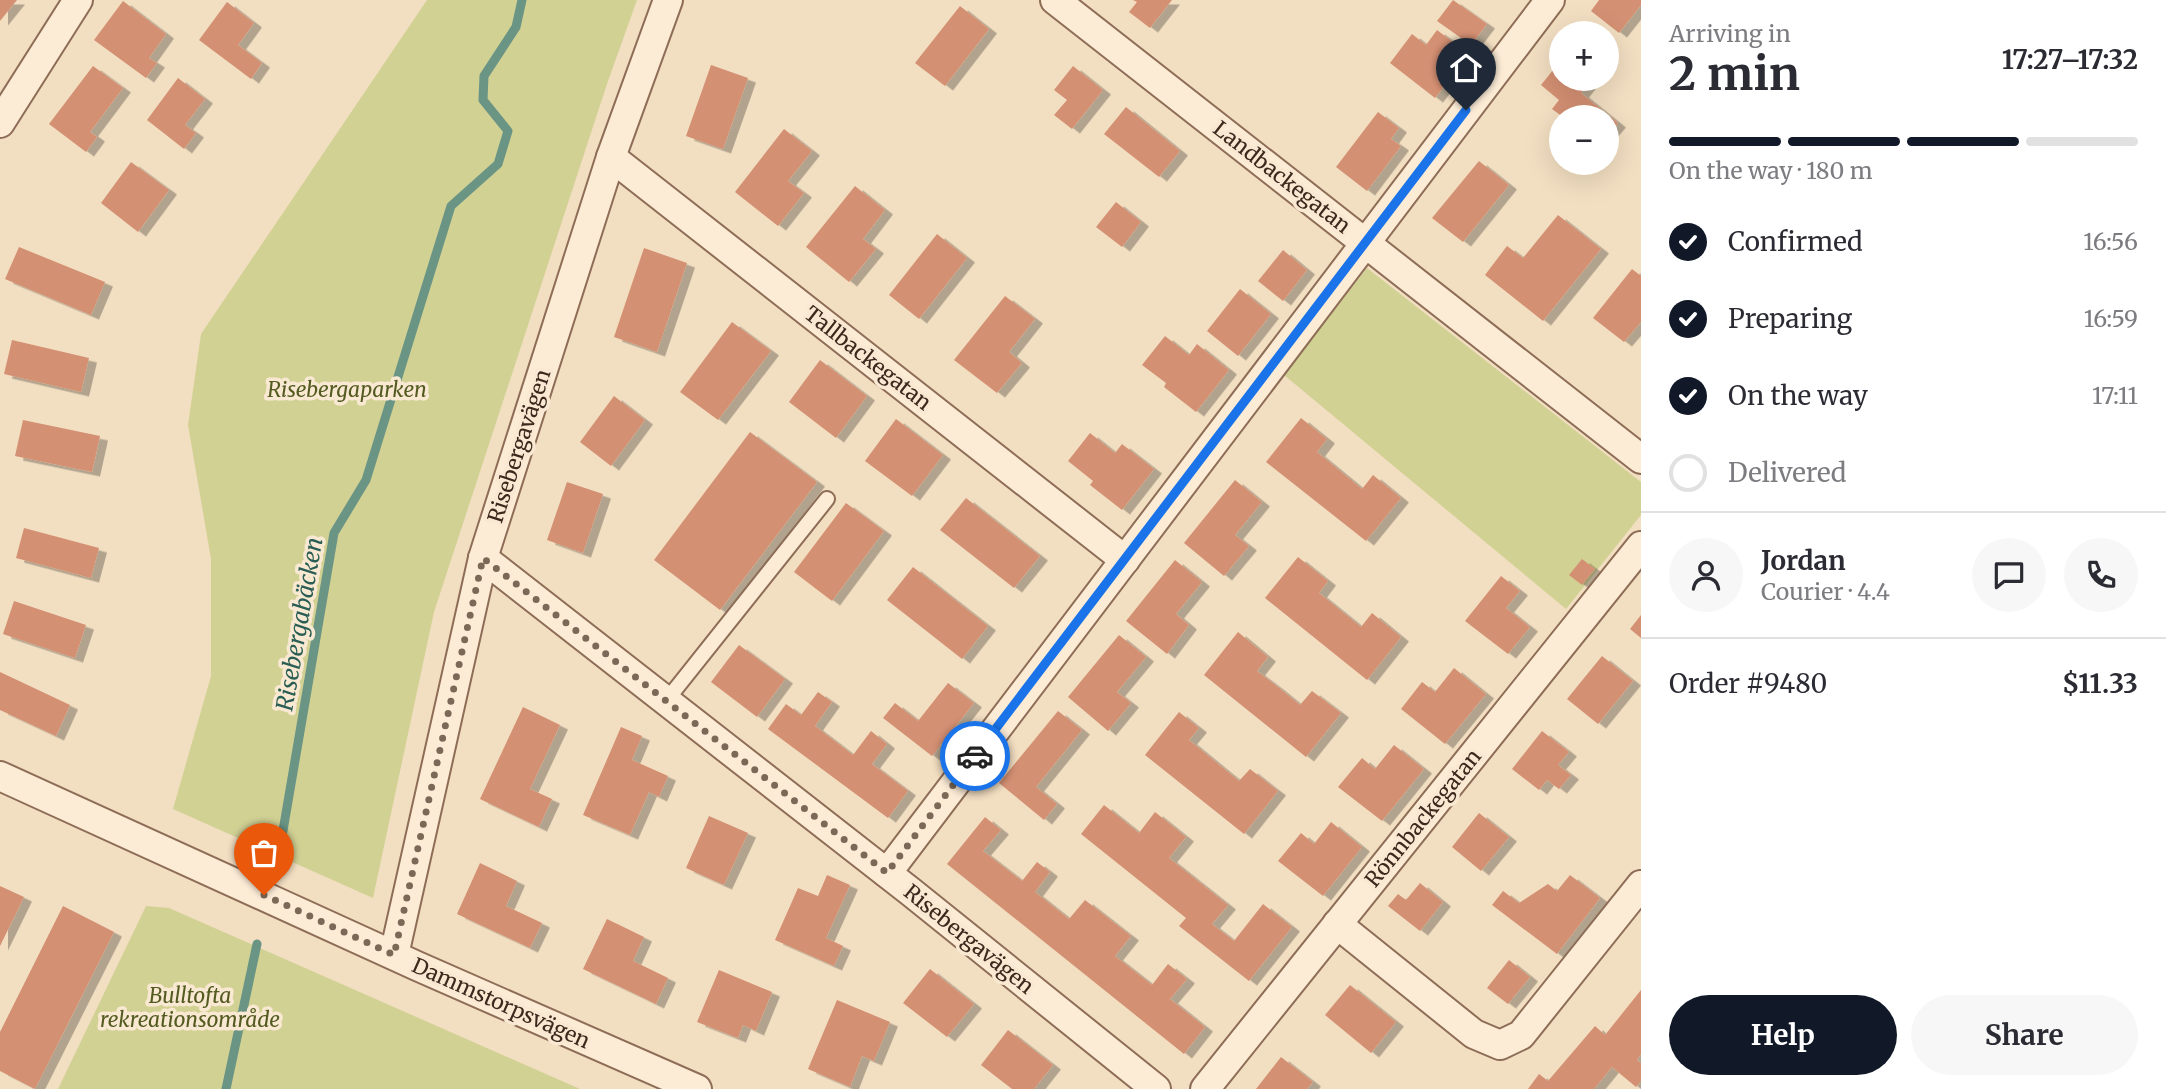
<!DOCTYPE html>
<html lang="en">
<head>
<meta charset="utf-8">
<style>
	:root { --surface:#fff; --page:#f7f7f7; --text:#2b2b33; --muted:#7c7c81; --line:#e1e1e2; --accent:#111827 }
	body { margin:0; font-family:Merriweather,serif; background:var(--page); color:var(--text); height:100vh; display:flex; flex-direction:column; font-size:26px; white-space:nowrap }
	* { box-sizing:border-box; margin:0 }
	p { font-size:23px; color:var(--muted) }
	.icon { flex:none; width:38px; height:38px; fill:none; stroke:currentColor; stroke-width:2; stroke-linecap:round; stroke-linejoin:round }
	.map { position:relative; flex:1; overflow:hidden }
	.drawer { display:flex; flex-direction:column; background:var(--surface); width:525px }
	.drawer>* { flex:none }
	.controls { position:absolute; left:1549px; top:21px; display:grid; gap:14px }
	.controls a { display:grid; place-items:center; width:70px; height:70px; border-radius:50%; background:var(--surface); box-shadow:0 7px 28px #0002; font-size:35px }
	.pin { position:absolute; display:grid; place-items:center; width:60px; height:60px; color:#fff; margin:-72px -30px; border-radius:50% 50% 50% 0; rotate:-45deg; box-shadow:0 0 7px #0007 }
	.pin .icon { rotate:45deg }
	.courier { position:absolute; display:grid; place-items:center; width:70px; height:70px; margin:-35px; border:5px solid #1a73e8; border-radius:50%; background:#fff; color:#222; box-shadow:0 2px 9px #0007 }
	.head em { font-style:normal; font-weight:700 }
	.head div { display:flex; flex-direction:column-reverse }
	.head { display:flex; align-items:center; justify-content:space-between; height:119px; padding:0 28px }
	h1 { font-size:46px; font-weight:700; line-height:52px }
	.bar { display:grid; grid-template-columns:repeat(4,1fr); gap:10px 7px; align-content:center; height:84px; padding:0 28px }
	.bar i { height:9px; border-radius:5px; background:var(--line) }
	.bar .selected { background:var(--accent) }
	.bar p { grid-column:span 4 }
	.line { display:flex; align-items:center; gap:18px; padding:0 28px; border-top:2px solid var(--line) }
	.line div { flex:1 }
	.round { display:grid; place-items:center; flex:none; width:74px; height:74px; border-radius:37px; background:var(--page) }
	ol { padding:0 28px; list-style:none }
	li { display:flex; align-items:center; gap:21px; height:77px }
	li p { margin-inline-start:auto }
	li .icon { padding:7px; border-radius:50%; background:var(--accent); color:#fff; stroke-width:4 }
	li:last-child { color:var(--muted) }
	li i { width:38px; height:38px; border:4px solid var(--line); border-radius:50% }
	.action { display:flex; gap:14px; margin-top:auto; padding:14px 28px }
	.action a { flex:1; height:80px; border-radius:42px; background:var(--accent); color:#fff; font-size:28px; font-weight:700; line-height:80px; text-align:center }
	.action a+a { background:var(--page); color:var(--text) }
	main { display:flex; flex:1; min-height:0 }
	.map>svg:first-child { display:block }
	.green { fill:#d2d194 }
	.lines { fill:none; stroke-linecap:round; stroke-linejoin:round }
	.stream { stroke:#6a9484; stroke-width:9 }
	.building { fill:#d49073; filter:url(#shadow) }
	.lane-casing { stroke:#8e6d57; stroke-width:18 }
	.street-casing { stroke:#8e6d57; stroke-width:32 }
	.lane { stroke:#fcecd6; stroke-width:14 }
	.street { stroke:#fcecd6; stroke-width:28 }
	.done { stroke:#7c6856; stroke-width:7; stroke-dasharray:0 12.6 }
	.route { stroke:#1a73e8; stroke-width:9 }
	.labels { text-anchor:middle; dominant-baseline:central; stroke-width:7; stroke-linejoin:round; paint-order:stroke }
	.street-label { font-size:21px; fill:#3c281c; stroke:#f9e9d2 }
	.park-label { font-size:21px; font-style:italic; fill:#535b21; stroke:#f9e9d2 }
	.water-label { font-size:23px; font-style:italic; fill:#2a5e54; stroke:#f9e9d2 }
</style>
</head>
<body>
<main>
<div class="map">
<svg width="1641" height="1089" viewBox="0 0 1641 1089">
	<defs>
		<filter id="shadow"><feDropShadow dx="8" dy="4.5" stdDeviation="0" flood-color="#0004"/></filter>
	</defs>
	<rect width="100%" height="100%" fill="#f2dec1"/>
	<!-- green -->
	<g class="green">
		<polygon points="427,0 637,0 607,84 434,612 373,898 173,809 211,676 211,559 188,425 201,334"/>
		<polygon points="1367,268 1641,482 1641,515 1566,609 1284,375"/>
		<polygon points="146,906 169,908 580,1089 58,1089"/>
	</g>
	<g class="lines">
		<!-- stream -->
		<g class="stream">
			<polyline points="279,854 334,533 366,480 451,206 498,164 508,131 483,100 484,76 516,27 522,0"/>
			<polyline points="226,1089 257,944"/>
		</g>
	</g>
	<!-- building -->
	<g class="building">
		<polygon points="0,0 17,0 0,21"/>
		<polygon points="1133,0 1172,0 1150,28 1129,12 1137,2"/>
		<polygon points="1453,0 1487,24 1471,45 1437,21"/>
		<polygon points="1599,0 1641,0 1641,5 1619,33 1591,11"/>
		<polygon points="123,1 166,34 149,58 157,63 146,78 94,40"/>
		<polygon points="227,2 254,23 238,45 262,63 251,79 199,40"/>
		<polygon points="960,6 989,29 945,86 915,63"/>
		<polygon points="1437,30 1469,54 1435,98 1390,63 1412,34 1426,45"/>
		<polygon points="1561,60 1561,79 1592,79 1581,93 1618,123 1606,137 1606,117 1563,117 1552,109 1559,100 1541,85"/>
		<polygon points="711,65 748,78 723,149 686,136"/>
		<polygon points="93,66 123,88 90,132 97,137 86,152 49,124"/>
		<polygon points="1073,66 1103,90 1072,129 1054,115 1067,100 1054,90"/>
		<polygon points="178,78 205,99 185,125 196,133 184,149 147,120"/>
		<polygon points="1126,107 1180,151 1159,177 1104,134"/>
		<polygon points="1378,112 1399,128 1391,139 1401,146 1367,191 1336,167"/>
		<polygon points="784,129 812,151 788,181 804,193 778,226 735,192"/>
		<polygon points="1479,161 1509,185 1463,242 1432,218"/>
		<polygon points="131,162 169,190 138,232 101,203"/>
		<polygon points="855,186 885,210 863,239 876,249 849,282 806,247"/>
		<polygon points="1116,202 1141,222 1122,247 1096,227"/>
		<polygon points="1558,215 1601,249 1543,321 1485,275 1507,246 1523,258"/>
		<polygon points="937,234 967,258 919,319 889,295"/>
		<polygon points="19,247 105,282 91,315 5,279"/>
		<polygon points="644,248 687,263 657,352 614,337"/>
		<polygon points="1283,250 1307,270 1283,301 1258,281"/>
		<polygon points="1632,269 1641,276 1641,322 1624,342 1593,318"/>
		<polygon points="1240,289 1271,314 1238,356 1207,331"/>
		<polygon points="1005,296 1035,319 1009,352 1022,363 997,393 954,360"/>
		<polygon points="732,322 771,351 718,420 680,392"/>
		<polygon points="1165,336 1189,355 1197,344 1229,370 1196,412 1164,387 1166,383 1142,365"/>
		<polygon points="12,340 89,358 81,392 4,374"/>
		<polygon points="820,360 867,396 836,438 789,402"/>
		<polygon points="614,396 645,420 611,466 580,442"/>
		<polygon points="1301,418 1327,439 1317,452 1362,489 1373,475 1401,498 1366,541 1266,462"/>
		<polygon points="896,419 943,455 912,496 865,461"/>
		<polygon points="23,420 100,436 92,472 15,456"/>
		<polygon points="750,432 817,482 720,610 654,560"/>
		<polygon points="1090,433 1115,453 1122,444 1154,469 1122,510 1090,485 1093,481 1068,461"/>
		<polygon points="1235,480 1262,502 1235,535 1249,546 1224,576 1184,543"/>
		<polygon points="567,482 603,494 583,553 547,540"/>
		<polygon points="966,498 1040,556 1014,588 940,530"/>
		<polygon points="846,503 884,531 832,601 794,572"/>
		<polygon points="24,528 99,548 91,578 16,558"/>
		<polygon points="1298,557 1328,581 1319,593 1361,627 1372,613 1401,637 1367,680 1265,598"/>
		<polygon points="1582,559 1595,569 1582,585 1569,575"/>
		<polygon points="1175,560 1202,582 1176,614 1189,625 1167,654 1126,621"/>
		<polygon points="913,567 988,626 962,659 887,600"/>
		<polygon points="1501,576 1520,591 1506,608 1530,627 1508,654 1465,621"/>
		<polygon points="14,601 86,625 75,658 3,634"/>
		<polygon points="1641,615 1641,638 1630,629"/>
		<polygon points="1238,632 1268,657 1257,671 1278,687 1300,705 1312,691 1341,713 1306,757 1204,675"/>
		<polygon points="1119,635 1146,657 1117,692 1131,703 1108,731 1068,697"/>
		<polygon points="739,645 785,679 757,717 711,682"/>
		<polygon points="1602,656 1633,681 1598,724 1567,699"/>
		<polygon points="1454,668 1486,694 1445,744 1401,709 1422,682 1435,692"/>
		<polygon points="0,672 70,705 56,736 0,710"/>
		<polygon points="948,683 974,703 932,756 883,718 895,703 918,721"/>
		<polygon points="818,692 832,702 815,726 853,755 871,731 887,744 872,764 908,791 888,818 768,729 786,704 801,715"/>
		<polygon points="523,707 560,725 530,789 552,799 539,827 480,799"/>
		<polygon points="1058,711 1082,730 1036,787 1057,804 1044,820 999,783"/>
		<polygon points="1179,712 1199,728 1189,740 1239,781 1250,769 1278,791 1244,834 1145,755"/>
		<polygon points="621,727 642,736 632,760 668,776 659,797 649,792 630,835 583,815"/>
		<polygon points="1542,731 1569,752 1558,765 1571,775 1559,789 1547,780 1539,790 1512,769"/>
		<polygon points="1394,745 1424,769 1382,821 1338,787 1362,758 1375,769"/>
		<polygon points="1104,805 1139,833 1155,812 1186,837 1169,858 1228,905 1212,924 1234,941 1263,904 1292,927 1249,981 1179,926 1186,918 1081,834"/>
		<polygon points="1479,813 1509,837 1481,871 1452,847"/>
		<polygon points="709,816 748,833 724,885 686,868"/>
		<polygon points="985,817 1001,830 983,851 1022,881 1037,862 1050,872 1035,892 1069,919 1085,900 1131,936 1115,956 1152,985 1168,964 1187,979 1170,999 1205,1027 1184,1054 947,864"/>
		<polygon points="1331,822 1362,847 1323,896 1278,861 1301,833 1314,844"/>
		<polygon points="480,863 517,881 506,906 542,923 530,948 457,914"/>
		<polygon points="827,875 850,885 826,938 843,946 834,966 775,940 798,888 818,896"/>
		<polygon points="1570,875 1600,898 1557,954 1492,905 1503,891 1519,903 1548,884 1557,891"/>
		<polygon points="1420,883 1443,902 1420,931 1388,906 1398,894 1406,900"/>
		<polygon points="0,886 24,897 0,946"/>
		<polygon points="63,906 114,932 35,1089 0,1071 0,1032"/>
		<polygon points="607,919 644,937 633,961 668,978 656,1004 583,969"/>
		<polygon points="1509,960 1530,977 1508,1004 1487,988"/>
		<polygon points="930,969 974,1004 947,1037 903,1003"/>
		<polygon points="719,970 772,992 756,1031 743,1025 738,1038 697,1022"/>
		<polygon points="1350,985 1396,1022 1371,1053 1325,1015"/>
		<polygon points="1641,990 1641,1054 1637,1060 1641,1063 1641,1081 1636,1087 1612,1067 1594,1089 1528,1089 1539,1074 1548,1081 1595,1026 1605,1035"/>
		<polygon points="837,1000 890,1022 874,1061 862,1056 850,1087 808,1069"/>
		<polygon points="1008,1030 1053,1065 1034,1089 1012,1089 981,1065"/>
		<polygon points="1281,1057 1313,1082 1307,1089 1256,1089"/>
	</g>
	<g class="lines">
		<defs>
			<polyline id="lane" points="666,701 827,499"/>
			<g id="street">
				<polyline points="1055,0 1641,459"/>
				<polyline points="0,123 78,0"/>
				<polyline points="611,157 1125,560"/>
				<polyline points="483,558 911,892 1156,1089"/>
				<polyline points="0,776 417,966 697,1089"/>
				<polyline points="887,873 1550,0"/>
				<polyline points="1337,924 1474,1034 1500,1045 1521,1035 1641,885"/>
				<polyline points="394,955 483,558 611,157 668,0"/>
				<polyline points="1205,1089 1641,546"/>
			</g>
		</defs>
		<!-- lane casing -->
		<use href="#lane" class="lane-casing"/>
		<!-- street casing -->
		<use href="#street" class="street-casing"/>
		<!-- lane -->
		<use href="#lane" class="lane"/>
		<!-- street -->
		<use href="#street" class="street"/>
	</g>
	<g class="lines">
		<!-- done -->
		<polyline class="done" points="264,895 394,955 483,558 887,873 975,756"/>
		<!-- route -->
		<polyline class="route" points="975,756 1466,110"/>
	</g>
	<g class="labels">
		<!-- street labels -->
		<g class="street-label">
			<text transform="translate(1282 177) rotate(38)">Landbackegatan</text>
			<text transform="translate(868 358) rotate(38)">Tallbackegatan</text>
			<text transform="translate(519 446) rotate(-72)">Risebergavägen</text>
			<text transform="translate(1423 818) rotate(-51)">Rönnbackegatan</text>
			<text transform="translate(969 939) rotate(39)">Risebergavägen</text>
			<text transform="translate(501 1003) rotate(24)">Dammstorpsvägen</text>
		</g>
		<!-- park labels -->
		<g class="park-label">
			<text x="347" y="389">Risebergaparken</text>
			<text x="190" y="995">Bulltofta<tspan x="190" dy="24">rekreationsområde</tspan></text>
		</g>
		<!-- water labels -->
		<g class="water-label">
			<text transform="translate(299 624) rotate(-80)">Risebergabäcken</text>
		</g>
	</g>
</svg>
<div class="controls">
<a>+</a>
<a>−</a>
</div>
<div class="pin" style="left:264px;top:895px;background:#ea580c"><svg class="icon" aria-label="bag" viewBox="0 0 24 24"><path d="M5 8h14l-1 12H6zM9 8a3 3 0 0 1 6 0"/></svg></div>
<div class="pin" style="left:1466px;top:110px;background:#1f2937"><svg class="icon" aria-label="home" viewBox="0 0 24 24"><path d="M3 11l9-7 9 7M6 9v11h12V9"/></svg></div>
<div class="courier" style="left:975px;top:756px"><svg class="icon" aria-label="car" viewBox="0 0 24 24"><path d="M5 17H2v-5l4-1 3-4h7l3 4 3 1v5h-3M9 17h6M6 11h13"/><circle cx="7" cy="17" r="2"/><circle cx="17" cy="17" r="2"/></svg></div>
</div>
<section class="drawer">
<div class="head"><div><h1>2 min</h1><p>Arriving in</p></div><em>17:27–17:32</em></div>
<div class="bar"><i class="selected"></i><i class="selected"></i><i class="selected"></i><i></i><p>On the way · 180 m</p></div>
<ol>
<li><svg class="icon" aria-label="check" viewBox="0 0 24 24"><path d="M5 12l5 5 9-10"/></svg>Confirmed<p>16:56</p></li>
<li><svg class="icon" aria-label="check" viewBox="0 0 24 24"><path d="M5 12l5 5 9-10"/></svg>Preparing<p>16:59</p></li>
<li><svg class="icon" aria-label="check" viewBox="0 0 24 24"><path d="M5 12l5 5 9-10"/></svg>On the way<p>17:11</p></li>
<li><i></i>Delivered</li>
</ol>
<div class="line" style="height:126px"><a class="round"><svg class="icon" aria-label="person" viewBox="0 0 24 24"><circle cx="12" cy="8" r="4"/><path d="M4 21q1-7 8-7t8 7"/></svg></a><div><b>Jordan</b><p>Courier · 4.4</p></div><a class="round"><svg class="icon" aria-label="chat" viewBox="0 0 24 24"><path d="M4 5h16v11H9l-5 4z"/></svg></a><a class="round"><svg class="icon" aria-label="phone" viewBox="0 0 24 24"><path d="M5 4h4l2 5-3 2q2 4 5 5l2-3 5 2v4C11 20 4 13 5 4z"/></svg></a></div>
<div class="line" style="height:91px"><div>Order #9480</div><b>$11.33</b></div>
<div class="action"><a>Help</a><a>Share</a></div>
</section>
</main>
</body>
</html>
